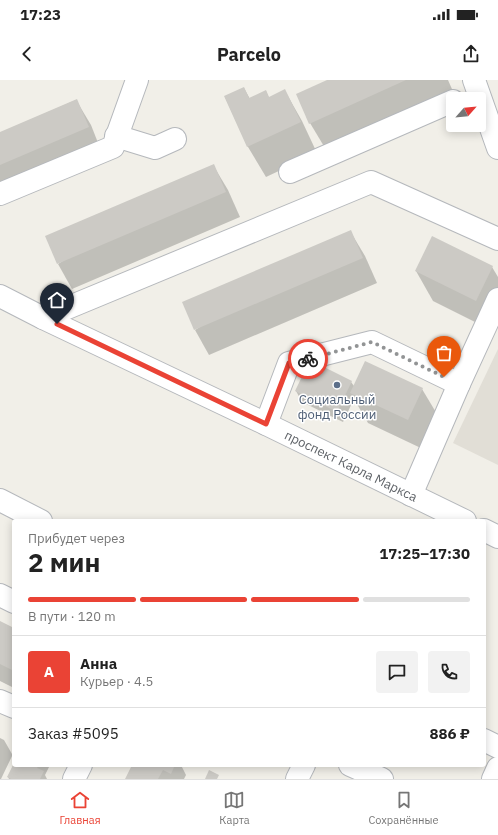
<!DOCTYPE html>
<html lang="ru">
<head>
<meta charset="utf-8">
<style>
	:root { --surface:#fff; --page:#f2f2f2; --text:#222; --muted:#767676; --line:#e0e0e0; --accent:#ea4335 }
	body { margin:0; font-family:"IBM Plex Sans",sans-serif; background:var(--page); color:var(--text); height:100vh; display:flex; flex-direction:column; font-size:15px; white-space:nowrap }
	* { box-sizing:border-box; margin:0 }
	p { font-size:13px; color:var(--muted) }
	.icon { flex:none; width:22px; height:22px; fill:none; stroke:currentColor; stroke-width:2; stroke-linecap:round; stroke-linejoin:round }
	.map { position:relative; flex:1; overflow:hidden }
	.panel { position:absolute; left:12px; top:439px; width:474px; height:248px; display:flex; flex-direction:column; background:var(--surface); border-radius:4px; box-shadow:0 2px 10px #0003 }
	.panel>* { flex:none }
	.needle { width:26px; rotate:63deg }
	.buttons { position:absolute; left:446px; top:12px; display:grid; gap:8px }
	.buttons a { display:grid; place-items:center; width:40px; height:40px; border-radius:4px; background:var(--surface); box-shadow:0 2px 10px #0003; font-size:20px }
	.pin { position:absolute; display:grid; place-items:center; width:34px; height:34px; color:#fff; margin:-41px -17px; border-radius:50% 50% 50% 0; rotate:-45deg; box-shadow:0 0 4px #0007 }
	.pin .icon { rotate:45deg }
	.courier { position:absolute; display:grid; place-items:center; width:40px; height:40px; margin:-20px; border:3px solid #ea4335; border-radius:50%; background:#fff; color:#222; box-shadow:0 1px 5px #0007 }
	.head em { font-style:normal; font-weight:800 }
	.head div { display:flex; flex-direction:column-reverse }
	.head { display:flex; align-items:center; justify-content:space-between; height:68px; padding:0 16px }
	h1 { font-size:26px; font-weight:800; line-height:30px }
	.bar { display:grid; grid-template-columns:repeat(4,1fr); gap:6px 4px; align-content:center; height:48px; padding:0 16px }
	.bar i { height:5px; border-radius:3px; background:var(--line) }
	.bar .current { background:var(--accent) }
	.bar p { grid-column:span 4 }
	.line { display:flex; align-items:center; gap:10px; padding:0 16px; border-top:1px solid var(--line) }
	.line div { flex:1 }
	.round { display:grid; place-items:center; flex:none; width:42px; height:42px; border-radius:4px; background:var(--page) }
	.status { display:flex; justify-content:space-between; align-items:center; height:28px; padding:0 20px; background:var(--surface); direction:ltr }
	.status svg { height:11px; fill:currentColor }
	header { display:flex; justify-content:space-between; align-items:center; height:52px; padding:0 16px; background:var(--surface); font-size:18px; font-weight:800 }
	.menu { display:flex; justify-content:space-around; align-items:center; height:56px; border-top:1px solid var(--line); background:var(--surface); font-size:11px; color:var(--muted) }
	.menu a { display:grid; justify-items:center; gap:2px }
	.menu .current { color:var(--accent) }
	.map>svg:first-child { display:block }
	.education { fill:#e1ded6 }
	.shadow { fill:#0003 }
	.building { fill:#cccac5 }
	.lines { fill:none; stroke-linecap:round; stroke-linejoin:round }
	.minor-casing { stroke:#b5b8bc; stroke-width:24 }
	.minor { stroke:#fff; stroke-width:22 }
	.done { stroke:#929495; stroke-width:4; stroke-dasharray:0 7.2 }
	.route { stroke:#ea4335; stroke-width:5 }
	.service-dot { fill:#5c6f8a; stroke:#fff; stroke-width:1.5 }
	.labels { text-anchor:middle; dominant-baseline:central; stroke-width:3; stroke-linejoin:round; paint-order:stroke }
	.service-label { font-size:13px; fill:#4e5e75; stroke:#fff }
	.street-label { font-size:13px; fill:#5f6368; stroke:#fff }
</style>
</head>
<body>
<div class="status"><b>17:23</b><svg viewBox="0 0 49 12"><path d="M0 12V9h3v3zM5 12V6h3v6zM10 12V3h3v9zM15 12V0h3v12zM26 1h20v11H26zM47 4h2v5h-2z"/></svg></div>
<header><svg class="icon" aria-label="back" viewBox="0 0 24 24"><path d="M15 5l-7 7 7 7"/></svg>Parcelo<svg class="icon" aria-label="share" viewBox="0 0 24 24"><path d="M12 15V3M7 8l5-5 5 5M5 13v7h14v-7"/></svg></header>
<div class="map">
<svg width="498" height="699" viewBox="0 0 498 699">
	<rect width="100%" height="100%" fill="#f1efe8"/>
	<!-- education -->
	<polygon class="education" points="498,269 498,385 453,363"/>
	<!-- shadow -->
	<g class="shadow">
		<polygon points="329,0 448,0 455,16 328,73 310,43"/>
		<polygon points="244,8 250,19 266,11 269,18 285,11 302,41 317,73 266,97 248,67 225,17"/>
		<polygon points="76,20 91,45 102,73 0,116 0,53"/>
		<polygon points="213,85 228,110 240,137 72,209 58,184"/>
		<polygon points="350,151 365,176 377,203 209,275 195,250"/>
		<polygon points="492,187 498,197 498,241 493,251 433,221 416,191"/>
		<polygon points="351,302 354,306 422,309 440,339 425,370 368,343 354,319 343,342 302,322 296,311"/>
		<polygon points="0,542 14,549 14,608 0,601"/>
		<polygon points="0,658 4,660 12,674 14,671 14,677 13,674 1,699 0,699"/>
		<polygon points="14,685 50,685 45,695 47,699 9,699 8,697"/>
		<polygon points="133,685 181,685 186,695 184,699 185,699 126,699"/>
	</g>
	<!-- building -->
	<g class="building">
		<polygon points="327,0 406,0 309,44 296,14"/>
		<polygon points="244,7 249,18 266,10 269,17 285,9 301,42 247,67 224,16"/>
		<polygon points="77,19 89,47 0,85 0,52"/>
		<polygon points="214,84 226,112 57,184 45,156"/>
		<polygon points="351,150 363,178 194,250 182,222"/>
		<polygon points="432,156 493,186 476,221 415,191"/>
		<polygon points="310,280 352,301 337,332 295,311"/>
		<polygon points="365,281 423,308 408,340 350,313"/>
		<polygon points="0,541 14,548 14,591 0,584"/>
		<polygon points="13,685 39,685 37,688 44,691 40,699 11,699 7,697"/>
		<polygon points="132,685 175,685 171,694 163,690 158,699 125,699"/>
		<polygon points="209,690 219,695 217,699 205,699"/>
	</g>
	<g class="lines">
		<defs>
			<g id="minor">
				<polyline points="474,0 498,68"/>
				<polyline points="116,56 155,68 175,59"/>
				<polyline points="290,92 453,21"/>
				<polyline points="0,114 113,67 137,0"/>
				<polyline points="0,216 43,238 266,344 465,441"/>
				<polyline points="43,238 371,102 498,159"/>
				<polyline points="266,344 289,283 372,262 459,304"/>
				<polyline points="411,415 459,304 498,219"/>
				<polyline points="0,420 41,441"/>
				<polyline points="484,450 498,457"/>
				<polyline points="0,515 14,522"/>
				<polyline points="0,621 14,627"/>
				<polyline points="484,660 498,667"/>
				<polyline points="350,685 382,699"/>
				<polyline points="74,699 81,685"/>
				<polyline points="297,699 304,685"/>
				<polyline points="493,699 498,688"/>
			</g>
		</defs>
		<!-- minor casing -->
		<use href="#minor" class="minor-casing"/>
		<!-- minor -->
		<use href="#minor" class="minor"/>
	</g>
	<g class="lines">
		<!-- done -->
		<polyline class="done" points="308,279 372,262 444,297"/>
		<!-- route -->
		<polyline class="route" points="57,244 266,344 289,283 308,279"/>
	</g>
	<!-- markers -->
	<circle class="service-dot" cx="337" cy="305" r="4"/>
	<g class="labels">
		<!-- service labels -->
		<g class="service-label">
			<text x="337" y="319">Социальный<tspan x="337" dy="15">фонд России</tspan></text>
		</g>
		<!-- street labels -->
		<g class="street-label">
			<text transform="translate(351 386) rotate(26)">проспект Карла Маркса</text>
		</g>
	</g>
</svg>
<div class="buttons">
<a><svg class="needle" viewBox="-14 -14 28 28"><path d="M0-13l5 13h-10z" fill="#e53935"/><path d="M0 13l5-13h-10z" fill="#767676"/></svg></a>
</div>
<div class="pin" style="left:444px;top:297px;background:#ea580c"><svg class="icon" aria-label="bag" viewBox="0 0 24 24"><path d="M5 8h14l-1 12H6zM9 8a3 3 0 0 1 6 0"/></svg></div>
<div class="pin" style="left:57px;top:244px;background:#1f2937"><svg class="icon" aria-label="home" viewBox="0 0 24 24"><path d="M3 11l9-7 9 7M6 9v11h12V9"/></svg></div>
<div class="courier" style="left:308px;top:279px"><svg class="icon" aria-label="bike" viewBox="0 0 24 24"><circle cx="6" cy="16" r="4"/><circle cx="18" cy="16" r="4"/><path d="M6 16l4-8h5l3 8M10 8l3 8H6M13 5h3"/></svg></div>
<section class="panel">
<div class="head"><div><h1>2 мин</h1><p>Прибудет через</p></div><em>17:25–17:30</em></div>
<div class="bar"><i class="current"></i><i class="current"></i><i class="current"></i><i></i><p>В пути · 120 m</p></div>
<div class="line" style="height:72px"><b class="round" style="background:var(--accent);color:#fff">А</b><div><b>Анна</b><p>Курьер · 4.5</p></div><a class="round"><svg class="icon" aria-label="chat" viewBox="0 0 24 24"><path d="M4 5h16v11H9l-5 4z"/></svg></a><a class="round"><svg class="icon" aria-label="phone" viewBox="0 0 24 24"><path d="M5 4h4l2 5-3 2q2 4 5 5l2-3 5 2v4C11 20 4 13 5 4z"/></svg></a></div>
<div class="line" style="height:52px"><div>Заказ #5095</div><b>886 ₽</b></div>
</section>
</div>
<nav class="menu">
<a class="current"><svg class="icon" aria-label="home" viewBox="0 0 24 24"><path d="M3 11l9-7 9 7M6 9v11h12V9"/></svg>Главная</a>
<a><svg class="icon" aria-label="map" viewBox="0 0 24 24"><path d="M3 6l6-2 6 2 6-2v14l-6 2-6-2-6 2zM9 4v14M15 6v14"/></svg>Карта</a>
<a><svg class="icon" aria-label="saved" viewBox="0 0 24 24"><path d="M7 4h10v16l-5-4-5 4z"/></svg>Сохранённые</a>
</nav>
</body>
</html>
